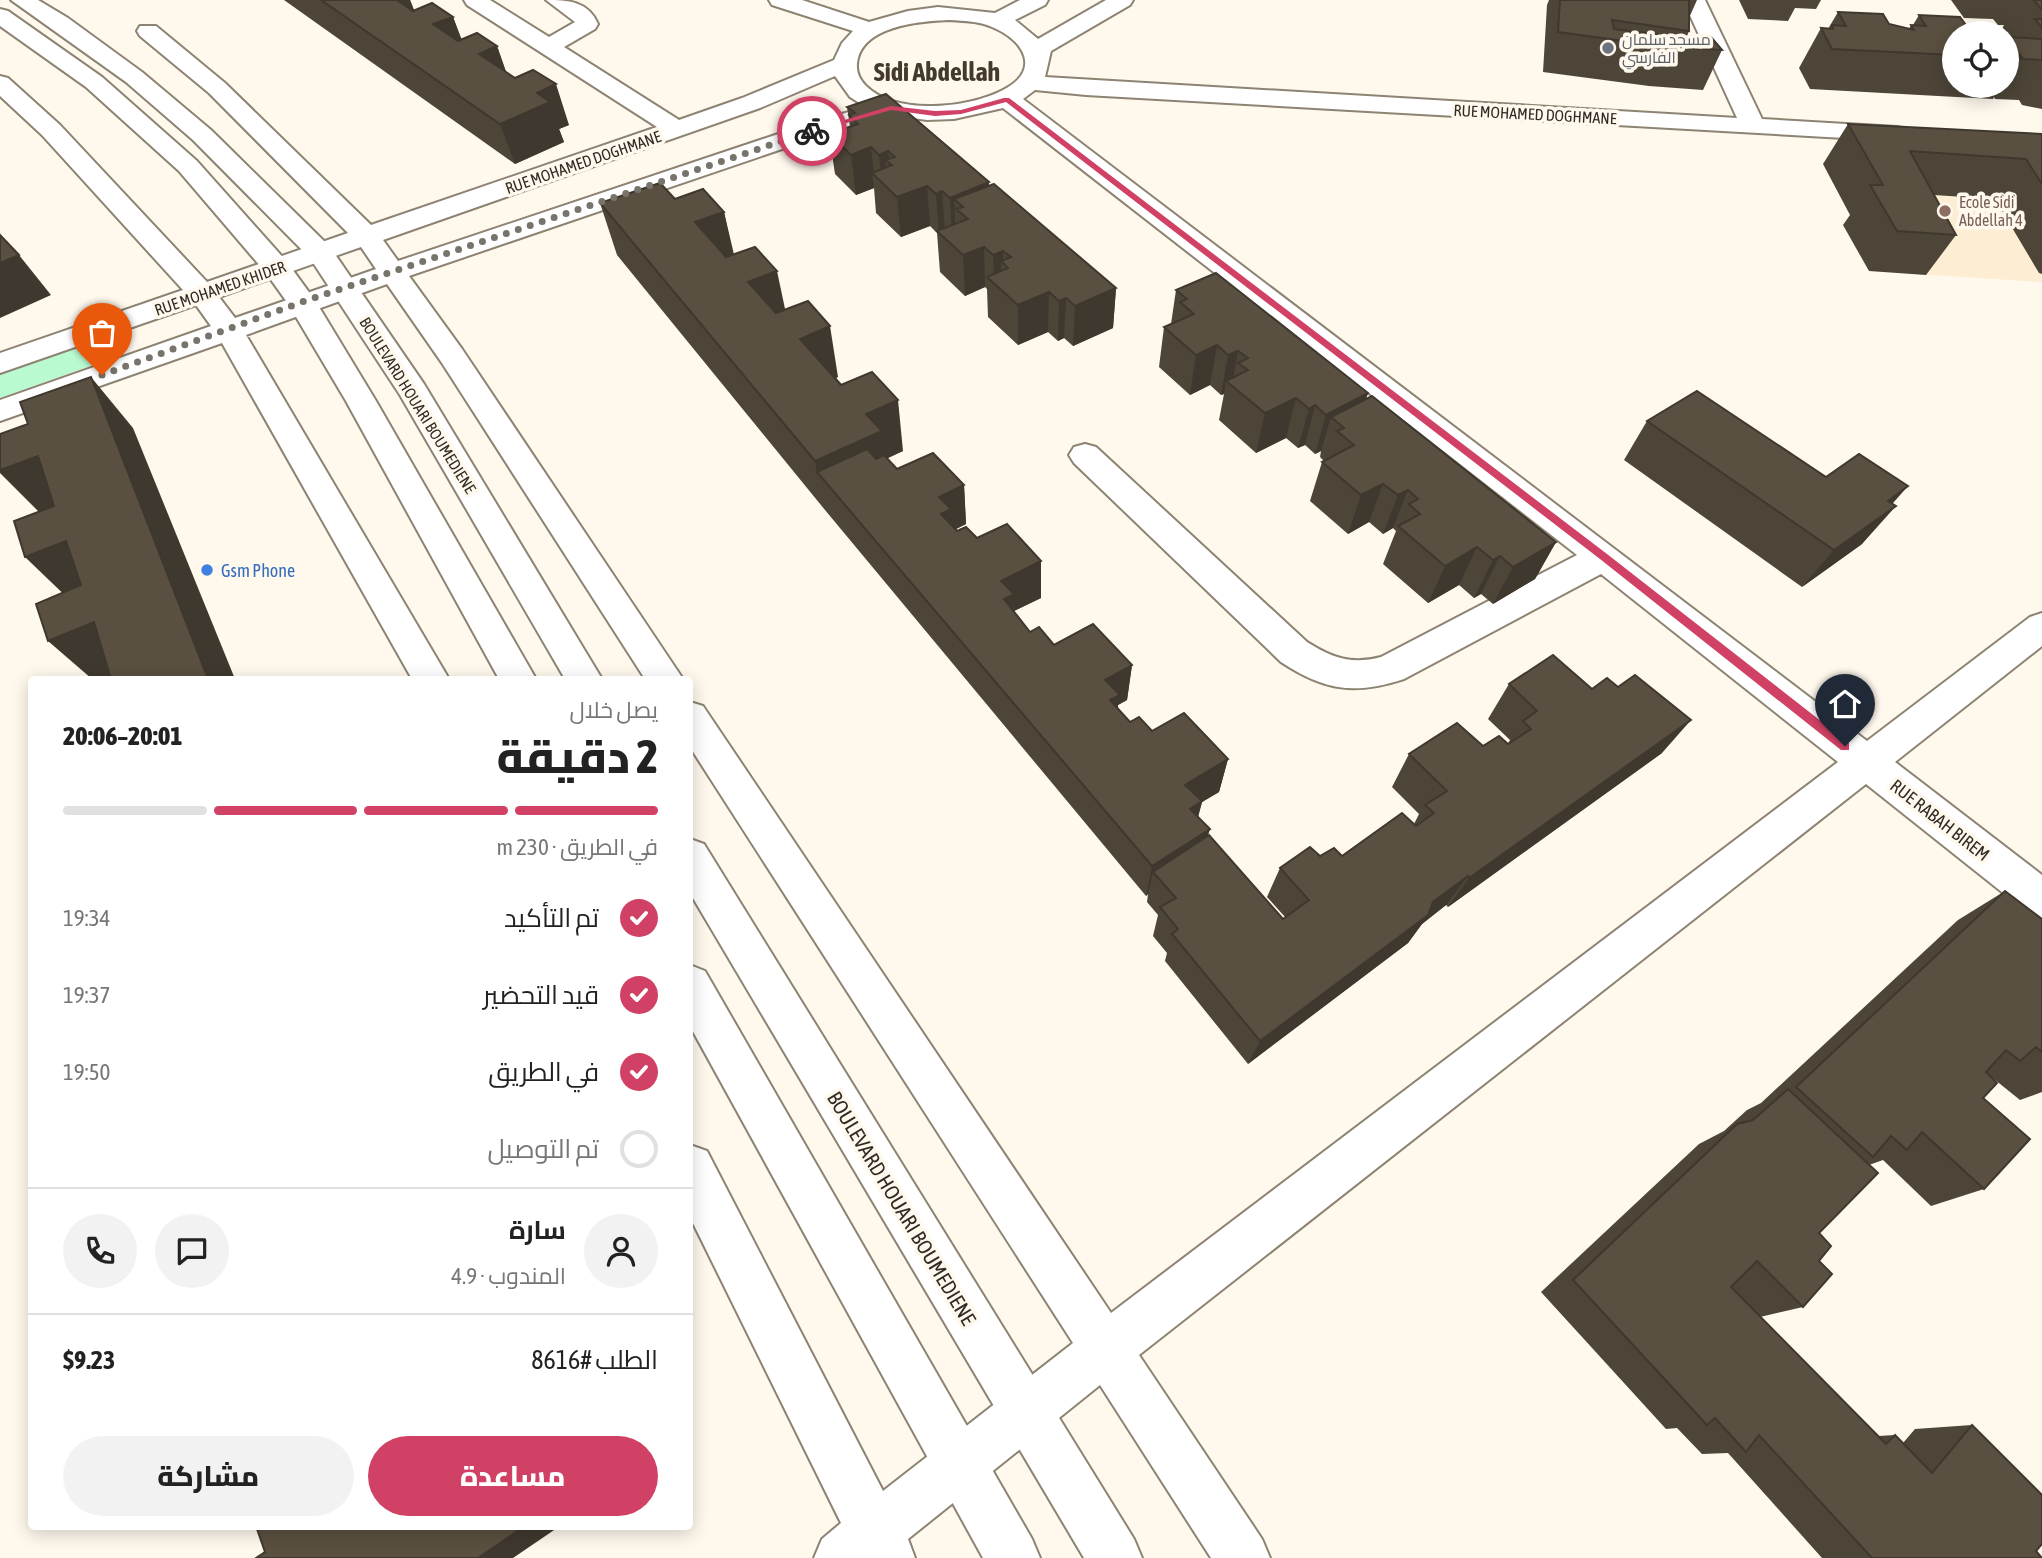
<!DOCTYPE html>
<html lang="ar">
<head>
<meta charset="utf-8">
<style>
	:root { --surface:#fff; --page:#f2f2f2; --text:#222; --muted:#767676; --line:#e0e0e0; --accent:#d04165 }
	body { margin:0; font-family:"Asap Condensed",Cairo,sans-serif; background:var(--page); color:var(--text); direction:rtl; height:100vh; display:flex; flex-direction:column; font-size:26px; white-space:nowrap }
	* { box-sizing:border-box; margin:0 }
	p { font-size:23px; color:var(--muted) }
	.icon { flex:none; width:38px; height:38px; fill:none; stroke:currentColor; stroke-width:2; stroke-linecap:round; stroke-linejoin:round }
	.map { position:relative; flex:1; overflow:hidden; direction:ltr }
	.sheet { position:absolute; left:28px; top:676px; width:665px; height:854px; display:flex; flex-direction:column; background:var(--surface); border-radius:7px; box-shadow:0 4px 18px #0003; direction:rtl }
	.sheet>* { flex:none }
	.buttons { position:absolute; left:1942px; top:21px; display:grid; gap:14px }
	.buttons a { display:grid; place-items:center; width:77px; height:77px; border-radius:50%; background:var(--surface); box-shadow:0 4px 18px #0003; font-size:35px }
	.pin { position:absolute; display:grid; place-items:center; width:60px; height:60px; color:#fff; margin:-72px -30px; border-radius:50% 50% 50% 0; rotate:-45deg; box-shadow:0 0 7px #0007 }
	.pin .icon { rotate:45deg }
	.courier { position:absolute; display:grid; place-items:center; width:70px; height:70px; margin:-35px; border:5px solid #d04165; border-radius:50%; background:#fff; color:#222; box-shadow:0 2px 9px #0007 }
	.overview em { font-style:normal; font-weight:800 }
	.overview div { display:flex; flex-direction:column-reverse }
	.overview { display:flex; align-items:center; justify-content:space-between; height:119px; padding:0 35px }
	h1 { font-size:46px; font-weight:800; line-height:52px }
	.bar { display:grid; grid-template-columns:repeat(4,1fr); gap:10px 7px; align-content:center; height:84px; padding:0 35px }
	.bar i { height:9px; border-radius:5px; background:var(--line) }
	.bar .active { background:var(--accent) }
	.bar p { grid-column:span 4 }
	.line { display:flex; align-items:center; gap:18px; padding:0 35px; border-top:2px solid var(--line) }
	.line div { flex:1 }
	.round { display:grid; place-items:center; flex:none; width:74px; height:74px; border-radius:37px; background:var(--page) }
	ol { padding:0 35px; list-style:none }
	li { display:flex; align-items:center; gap:21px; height:77px }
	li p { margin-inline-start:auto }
	li .icon { padding:7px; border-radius:50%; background:var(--accent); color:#fff; stroke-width:4 }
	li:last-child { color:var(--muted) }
	li i { width:38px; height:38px; border:4px solid var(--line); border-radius:50% }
	.button { display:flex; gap:14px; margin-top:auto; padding:14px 35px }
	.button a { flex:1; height:80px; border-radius:42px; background:var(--accent); color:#fff; font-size:28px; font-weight:800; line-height:80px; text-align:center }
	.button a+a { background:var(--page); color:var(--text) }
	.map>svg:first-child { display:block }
	.built { fill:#fcedd3 }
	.green { fill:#bafad1 }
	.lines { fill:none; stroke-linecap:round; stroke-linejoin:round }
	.minor-casing { stroke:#8d8372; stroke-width:4 }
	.major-casing { stroke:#8d8372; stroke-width:4 }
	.minor { fill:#fff; fill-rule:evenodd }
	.major { fill:#fff; fill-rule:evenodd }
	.wall { fill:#4d4538 }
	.shaded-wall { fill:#3f382e }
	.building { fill:#5a5041; stroke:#3f382e; stroke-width:2 }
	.route { fill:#d04165 }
	.done { stroke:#78736b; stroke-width:7; stroke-dasharray:0 12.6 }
	.worship-dot { fill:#6b7280; stroke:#fff8ed; stroke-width:2.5 }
	.education-dot { fill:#8d6e63; stroke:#fff8ed; stroke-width:2.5 }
	.shop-dot { fill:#3f7fe0; stroke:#fff8ed; stroke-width:2.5 }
	.labels { text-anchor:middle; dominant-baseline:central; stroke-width:7; stroke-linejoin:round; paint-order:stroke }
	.far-worship-label { font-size:16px; fill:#5b616d; stroke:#fff8ed; text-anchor:start }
	.far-street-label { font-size:16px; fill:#302c25; stroke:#fff8ed }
	.far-education-label { font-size:16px; fill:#785e54; stroke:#fff8ed; text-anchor:start }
	.shop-label { font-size:18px; fill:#366cbe; stroke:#fff8ed; text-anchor:start }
	.street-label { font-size:18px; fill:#302c25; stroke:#fff8ed }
	.near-street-label { font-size:21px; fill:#302c25; stroke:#fff8ed }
	.far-town-label { font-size:26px; font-weight:bold; fill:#423a2a; stroke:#fff8ed }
</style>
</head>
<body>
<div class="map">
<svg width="2042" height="1558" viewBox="0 0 2042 1558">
	<rect width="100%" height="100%" fill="#fff8ed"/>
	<!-- built -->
	<polygon class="built" points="1823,164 2042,196 2042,282 1869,271 1843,225 1856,225"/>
	<!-- green -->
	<polygon class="green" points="87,342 96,364 0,398 0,372"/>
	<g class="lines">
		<defs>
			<path id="minor" d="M464,0H490L549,37L575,22L546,0C568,0 588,1 598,24L595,29L564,47L679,120L742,98L834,60L842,43L853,31L772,5L769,0H802L869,22L908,11L938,7L995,13L1020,0H1048L1045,5L1015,20L1038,39L1106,0H1133L1130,5L1051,51L1045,77L1737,118L1683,0H1705L1762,119L1897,127L1906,129L1909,134L1906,139L1897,141L1086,95L1035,90L1023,99L1867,741L2030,617L2042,613V646L1895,762L2042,875V918L2027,912L1866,784L1139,1355L1262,1539L1270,1558H1211L1100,1385L908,1539L915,1558H814L822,1539L841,1523L690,1217V1145L707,1151L883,1491L1073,1343L690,747V702L703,706L1111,1313L1838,762L1601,574L1404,679C1355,695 1325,691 1281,662L1074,463L1069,455L1074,447L1085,444L1096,447L1307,642C1332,658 1352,665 1381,657L1577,555L1003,108L954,119L927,120L891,115L832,132L409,276L462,349L683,679H645L442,363L387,284L246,335L449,679H412L222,343L0,421V400L211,326L196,305L0,373V353L183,290L42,135L0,96V76L8,78L60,125L207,282L348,233L209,93L140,36L137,31L140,26H156L225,83L371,225L657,127L467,5ZM950,20C964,21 979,21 992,27C1024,40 1042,70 1003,90C969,108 897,116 866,86C858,78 855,69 858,58C867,25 922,21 950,20ZM835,76L850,97L866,107L814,122L398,261L383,240L760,108ZM361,247L376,269L235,318L219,297Z"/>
			<g id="major">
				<polygon points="11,0 38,0 68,18 142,72 211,130 330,247 424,384 602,679 565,679 400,395 310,258 193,140 126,82"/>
				<polygon points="0,9 8,11 102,77 197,161 287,262 316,302 376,401 536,679 499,679 346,401 289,305 267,274 179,171 86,87 0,26"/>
				<polygon points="690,839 704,844 1134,1539 1142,1558 1084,1558 690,893"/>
				<polygon points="690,965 705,971 1032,1539 1040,1558 983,1558 690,1026"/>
			</g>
		</defs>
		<!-- minor casing -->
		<use href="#minor" class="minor-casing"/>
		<!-- major casing -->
		<use href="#major" class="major-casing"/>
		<!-- minor -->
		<use href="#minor" class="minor"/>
		<!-- major -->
		<use href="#major" class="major"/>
	</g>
	<!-- wall -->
	<g class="wall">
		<polygon points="284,0 410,0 414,10 453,17 461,39 497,46 506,72 569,125 559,129 564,142 515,164"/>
		<polygon points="1549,0 1697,0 1689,18 1689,31 1687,36 1722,50 1703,90 1649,86 1543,72 1547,5"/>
		<polygon points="1739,0 1821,0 1816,9 1795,8 1788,21 1748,19"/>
		<polygon points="1951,0 2042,0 2042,109 2022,105 2019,100 1995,99 1994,97 1993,99 1810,89 1799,68 1821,28 1828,29 1838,12 1909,29 1911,25 1913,25 1919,15 1955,33 1955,86 2007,86 2007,33 2002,33 2001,31 2004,25 1998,25 1993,19 1964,18"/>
		<polygon points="847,107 989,186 1116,288 1113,328 1073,346 1064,338 1058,341 1048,332 1018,345 988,317 987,289 985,287 965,296 940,272 937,233 930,226 901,237 876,213 874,188 856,195 835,174 829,134 850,127"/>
		<polygon points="1848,124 2042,134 2042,274 2039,273 1995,199 1934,195 1956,235 1926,275 1869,271 1843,225 1850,215 1823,164"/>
		<polygon points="675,199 724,212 733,254 785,310 838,377 836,378 903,451 887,458 897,469 964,485 966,524 956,529 957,531 977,538 1041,598 1014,611 1030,632 1054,645 1132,665 1127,700 1118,705 1118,709 1130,722 1228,759 1219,792 1202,802 1198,816 1208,836 1283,919 1285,917 1267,897 1280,868 1320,856 1342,856 1414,824 1419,814 1392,787 1409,754 1508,744 1510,740 1488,719 1509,684 1662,753 1448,907 1446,905 1422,924 1408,943 1248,1064 1165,961 1167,953 1153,936 1158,915 1147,902 1148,894 1146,896 825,510 617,255 600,203"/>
		<polygon points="1176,290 1368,393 1366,399 1556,542 1535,579 1493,604 1481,594 1474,598 1459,585 1428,603 1383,564 1396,531 1393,528 1383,534 1369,522 1348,534 1310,501 1322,462 1324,461 1320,457 1321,451 1315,454 1305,445 1298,448 1286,438 1256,453 1219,420 1224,394 1221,395 1210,385 1190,395 1159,367 1164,327 1171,324"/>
		<polygon points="1647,421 1826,477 1892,503 1862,544 1802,587 1624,460"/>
		<polygon points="2005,891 2042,919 2042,1092 2020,1100 1989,1075 1983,1098 1984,1189 1931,1206 1883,1160 1869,1165 1819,1233 1819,1261 1803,1307 1760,1317 1878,1436 1895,1435 1903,1443 1915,1429 1972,1425 2036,1551 2042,1558 1822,1558 1728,1453 1702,1454 1677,1428 1666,1429 1541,1292 1699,1144 1724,1131 1747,1110 1761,1103 1958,920"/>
	</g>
	<!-- shaded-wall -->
	<g class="shaded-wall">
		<polygon points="387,0 410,0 419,23"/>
		<polygon points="453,17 468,56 433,24"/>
		<polygon points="497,46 511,86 479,54"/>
		<polygon points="556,84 569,125 559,129 564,142 515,164 500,124 537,93"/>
		<polygon points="871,147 874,175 872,173 874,188 856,195 851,155"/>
		<polygon points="888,151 890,163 885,160 888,189 882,182 879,155"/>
		<polygon points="989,182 990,223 968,219 963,207 954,199 956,236 952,238 950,198"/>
		<polygon points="927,186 930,226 901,237 897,197"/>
		<polygon points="942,191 945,232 939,234 936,194"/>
		<polygon points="724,212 736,263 708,274 695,222"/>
		<polygon points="984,247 985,287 965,296 963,255"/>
		<polygon points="1003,251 1003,263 1001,261 1002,290 994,283 993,255"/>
		<polygon points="19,255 51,295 0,318 0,263"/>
		<polygon points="777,271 788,323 760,333 748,282"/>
		<polygon points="1116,288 1113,328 1073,346 1075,306"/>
		<polygon points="1049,292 1048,332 1018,345 1018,305"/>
		<polygon points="1066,298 1064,338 1058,341 1059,301"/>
		<polygon points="830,326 838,377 809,389 800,339"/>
		<polygon points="1217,345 1210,385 1190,395 1196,355"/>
		<polygon points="1238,351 1232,385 1226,381 1224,394 1221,395 1228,355"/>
		<polygon points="91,377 133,428 235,679 208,679"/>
		<polygon points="1368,393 1355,433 1344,428 1331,417 1321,451 1315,454 1326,415"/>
		<polygon points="1296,398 1286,438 1256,453 1265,413"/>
		<polygon points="898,400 903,451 886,459 817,472 815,461 866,414"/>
		<polygon points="1315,405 1305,445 1298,448 1309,409"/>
		<polygon points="38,456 85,505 47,520 0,473 0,470"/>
		<polygon points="1383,484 1369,522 1348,534 1361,495"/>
		<polygon points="964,485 966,524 952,531 944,552 939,497"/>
		<polygon points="1908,486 1879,519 1896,506 1862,544 1802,587 1834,550 1888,501"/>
		<polygon points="1408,490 1393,528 1383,534 1398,495"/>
		<polygon points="66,541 114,589 75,605 25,557"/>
		<polygon points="1556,542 1535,579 1493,604 1513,567"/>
		<polygon points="1477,547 1459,585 1428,603 1445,566"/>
		<polygon points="1500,556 1481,594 1474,598 1493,560"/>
		<polygon points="1041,561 1041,598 1014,611 1015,631 1005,636 1001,581"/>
		<polygon points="94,622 117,679 92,679 48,641"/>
		<polygon points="1132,665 1127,700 1118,705 1115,729 1105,680"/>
		<polygon points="1691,720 1662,753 1448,907 1469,878"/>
		<polygon points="1228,759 1219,792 1202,802 1194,833 1185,785"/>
		<polygon points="1210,829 1201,859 1153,872 1148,894 1146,896 1152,866"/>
		<polygon points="1468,876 1446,905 1422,924 1408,943 1248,1064 1260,1041 1433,902"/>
		<polygon points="525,1526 560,1526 513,1558 478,1558"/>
	</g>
	<!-- building -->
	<g class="building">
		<polygon points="321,0 397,0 413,11 432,3 453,17 433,24 458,41 477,33 497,46 479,54 515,78 533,70 556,84 537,93 550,102 500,124"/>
		<polygon points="1560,0 1689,0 1689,31 1612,20 1614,29 1670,36 1711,37 1722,50 1667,47 1558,32"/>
		<polygon points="2034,0 2042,0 2042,10"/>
		<polygon points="1838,12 1883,14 1889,24 1914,30 1911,25 1926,26 1919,15 1960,17 1971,32 1989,33 1955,33 1955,55 1832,49 1821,28 1833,29 1832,25 1846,26"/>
		<polygon points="2035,19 2042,19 2042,28"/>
		<polygon points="2007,37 2042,39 2042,60 2023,59 2016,49 2021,59 2007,58"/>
		<polygon points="886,94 989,182 950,198 942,191 936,194 927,186 897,197 872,173 892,165 885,160 895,157 888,151 879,155 871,147 851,155 829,134 858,124 849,115 855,113 847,107"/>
		<polygon points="1848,124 2042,134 2042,184 2026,159 1910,151 1956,235 1897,231 1870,185 1883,185"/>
		<polygon points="660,183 675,199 703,189 724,212 695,222 726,257 755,247 777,271 748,282 776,313 808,301 830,326 800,339 841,385 872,372 898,400 866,414 882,431 815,461 600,203"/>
		<polygon points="994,184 1116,288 1075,306 1066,298 1059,301 1049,292 1018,305 987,277 1008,268 1001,261 1011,257 1003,251 993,255 984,247 963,255 937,231 968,219 956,209 963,207 954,199"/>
		<polygon points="0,235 19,255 0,263"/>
		<polygon points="1216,273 1368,393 1326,415 1315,405 1309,409 1296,398 1265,413 1226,381 1248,370 1238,363 1248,358 1238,351 1228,355 1217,345 1196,355 1164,327 1194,314 1180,302 1187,299 1176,290"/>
		<polygon points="91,377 208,679 111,679 94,622 48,641 36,604 81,585 66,541 25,557 14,521 54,506 38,456 0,470 0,434 28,424 20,402"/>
		<polygon points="1697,391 1826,477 1859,454 1908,486 1888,501 1896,506 1834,550 1647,421"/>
		<polygon points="1372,396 1556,542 1513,567 1500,556 1493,560 1477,547 1445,566 1398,526 1420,514 1409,504 1418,499 1408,490 1398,495 1383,484 1361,495 1322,462 1354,445 1337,431 1344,428 1331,417"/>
		<polygon points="867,449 876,459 884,455 897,469 933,453 964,485 939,497 951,509 941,514 957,531 966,527 977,538 1007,524 1041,561 1001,581 1014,594 1004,599 1030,632 1039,627 1054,645 1093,624 1132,665 1105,680 1120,695 1110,700 1130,722 1139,717 1152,731 1184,713 1228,759 1185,785 1202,801 1190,809 1210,829 1152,866 817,472"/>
		<polygon points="1553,655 1592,689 1607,678 1618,687 1635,675 1691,720 1469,878 1468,876 1433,902 1428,915 1260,1041 1172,934 1178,929 1160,907 1176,898 1153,872 1209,835 1283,919 1309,900 1280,868 1310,847 1320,856 1334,848 1342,856 1402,813 1416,826 1434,813 1425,805 1447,791 1409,754 1457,723 1483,746 1499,736 1508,744 1531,729 1523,721 1537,711 1509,684"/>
		<polygon points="2005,891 2042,919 2042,1052 2036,1047 2020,1061 2006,1050 1986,1072 1997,1083 1983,1098 2030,1139 1984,1189 1922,1132 1907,1150 1891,1136 1873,1157 1796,1087"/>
		<polygon points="1788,1089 1878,1173 1819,1233 1831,1246 1819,1261 1832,1274 1803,1307 1757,1261 1731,1287 1886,1444 1895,1435 1932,1473 1972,1425 2042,1495 2042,1544 2036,1551 2042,1558 1872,1558 1759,1435 1746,1452 1715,1418 1707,1425 1573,1280 1737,1124 1753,1120"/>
		<polygon points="256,1526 525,1526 478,1558 256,1558 265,1552"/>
	</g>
	<!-- route -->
	<polygon class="route" points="1004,98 1009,98 1607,554 1849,743 1849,750 1841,750 1600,559 1006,102 961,114 935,116 891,110 812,133 808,131 891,106 935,111 961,110"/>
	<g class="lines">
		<!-- done -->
		<polyline class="done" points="102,375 302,302 812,131"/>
	</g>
	<!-- markers -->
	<circle class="worship-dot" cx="1608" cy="48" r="7"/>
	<circle class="education-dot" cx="1945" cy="211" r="7"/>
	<circle class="shop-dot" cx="207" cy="570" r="7"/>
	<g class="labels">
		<!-- far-worship labels -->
		<g class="far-worship-label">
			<text x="1622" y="39">مسجد سلمان<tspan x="1622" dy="18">الفارسي</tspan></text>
		</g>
		<!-- far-street labels -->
		<g class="far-street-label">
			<text transform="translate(1535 114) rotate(3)">RUE MOHAMED DOGHMANE</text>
			<text transform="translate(583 162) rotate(-19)">RUE MOHAMED DOGHMANE</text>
			<text transform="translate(220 288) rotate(-19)">RUE MOHAMED KHIDER</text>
			<text transform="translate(418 405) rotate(58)">BOULEVARD HOUARI BOUMEDIENE</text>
		</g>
		<!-- far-education labels -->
		<g class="far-education-label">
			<text x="1959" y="202">Ecole Sidi<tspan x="1959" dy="18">Abdellah 4</tspan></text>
		</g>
		<!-- shop labels -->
		<g class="shop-label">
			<text x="221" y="570">Gsm Phone</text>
		</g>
		<!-- street labels -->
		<g class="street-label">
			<text transform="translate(1940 820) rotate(38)">RUE RABAH BIREM</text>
		</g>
		<!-- near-street labels -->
		<g class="near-street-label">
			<text transform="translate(902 1208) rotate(59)">BOULEVARD HOUARI BOUMEDIENE</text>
		</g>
		<!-- far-town labels -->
		<g class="far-town-label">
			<text x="937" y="72">Sidi Abdellah</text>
		</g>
	</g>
</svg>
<div class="buttons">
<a><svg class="icon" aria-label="locate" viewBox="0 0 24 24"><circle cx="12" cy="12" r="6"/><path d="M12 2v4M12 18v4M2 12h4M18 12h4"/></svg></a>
</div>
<div class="pin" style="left:102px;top:375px;background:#ea580c"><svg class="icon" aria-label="bag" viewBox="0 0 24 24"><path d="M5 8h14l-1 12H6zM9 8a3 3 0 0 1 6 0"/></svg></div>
<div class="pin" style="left:1845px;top:746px;background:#1f2937"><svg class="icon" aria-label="home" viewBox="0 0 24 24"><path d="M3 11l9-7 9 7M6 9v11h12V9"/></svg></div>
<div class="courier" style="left:812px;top:131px"><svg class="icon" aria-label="bike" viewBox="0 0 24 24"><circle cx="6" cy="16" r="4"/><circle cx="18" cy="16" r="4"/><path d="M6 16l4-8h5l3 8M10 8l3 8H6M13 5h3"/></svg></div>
<section class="sheet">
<div class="overview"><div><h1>2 دقيقة</h1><p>يصل خلال</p></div><em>20:01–20:06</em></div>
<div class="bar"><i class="active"></i><i class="active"></i><i class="active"></i><i></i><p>في الطريق · 230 m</p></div>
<ol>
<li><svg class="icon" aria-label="check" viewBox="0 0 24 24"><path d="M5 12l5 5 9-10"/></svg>تم التأكيد<p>19:34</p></li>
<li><svg class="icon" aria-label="check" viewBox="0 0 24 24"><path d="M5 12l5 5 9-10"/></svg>قيد التحضير<p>19:37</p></li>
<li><svg class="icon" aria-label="check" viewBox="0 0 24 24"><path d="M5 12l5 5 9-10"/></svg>في الطريق<p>19:50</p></li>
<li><i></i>تم التوصيل</li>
</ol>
<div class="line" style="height:126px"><a class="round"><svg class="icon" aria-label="person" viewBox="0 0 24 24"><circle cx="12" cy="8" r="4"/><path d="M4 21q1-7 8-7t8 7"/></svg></a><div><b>سارة</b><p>المندوب · 4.9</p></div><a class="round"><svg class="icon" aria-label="chat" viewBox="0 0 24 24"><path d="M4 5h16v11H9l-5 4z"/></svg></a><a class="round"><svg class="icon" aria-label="phone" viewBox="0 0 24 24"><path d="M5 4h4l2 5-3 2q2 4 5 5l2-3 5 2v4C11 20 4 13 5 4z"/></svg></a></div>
<div class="line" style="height:91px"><div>الطلب #8616</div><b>$9.23</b></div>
<div class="button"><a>مساعدة</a><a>مشاركة</a></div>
</section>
</div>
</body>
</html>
